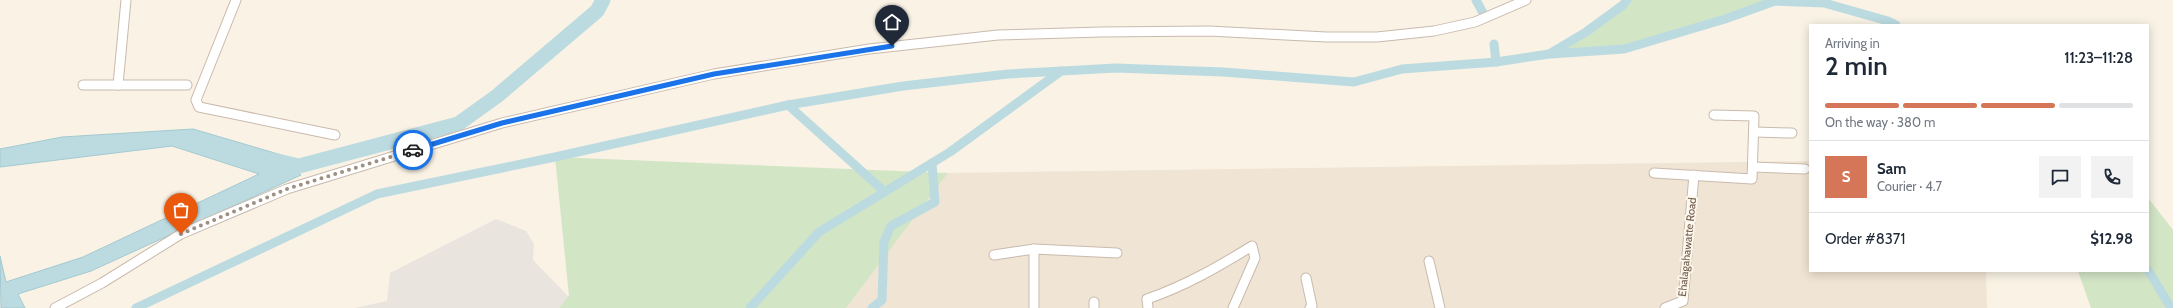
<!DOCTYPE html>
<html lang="en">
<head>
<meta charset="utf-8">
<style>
	:root { --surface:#fff; --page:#f2f2f3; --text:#1f2937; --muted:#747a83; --line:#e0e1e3; --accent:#d67658 }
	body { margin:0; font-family:Cabin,sans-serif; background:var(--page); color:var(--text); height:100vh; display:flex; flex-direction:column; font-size:15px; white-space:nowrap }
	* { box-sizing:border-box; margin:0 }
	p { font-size:13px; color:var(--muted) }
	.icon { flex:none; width:22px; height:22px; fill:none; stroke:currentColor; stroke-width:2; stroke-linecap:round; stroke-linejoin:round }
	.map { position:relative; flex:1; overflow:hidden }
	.drawer { position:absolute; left:1809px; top:24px; width:340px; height:248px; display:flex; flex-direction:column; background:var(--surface); border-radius:0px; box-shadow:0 2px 10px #0003 }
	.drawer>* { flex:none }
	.pin { position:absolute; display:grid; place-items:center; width:34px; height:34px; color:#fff; margin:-41px -17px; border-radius:50% 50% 50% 0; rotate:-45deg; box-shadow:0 0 4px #0007 }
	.pin .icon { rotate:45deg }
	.courier { position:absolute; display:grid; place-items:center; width:40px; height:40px; margin:-20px; border:3px solid #1a73e8; border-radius:50%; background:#fff; color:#222; box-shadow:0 1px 5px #0007 }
	.overview em { font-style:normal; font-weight:600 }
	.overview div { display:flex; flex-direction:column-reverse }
	.overview { display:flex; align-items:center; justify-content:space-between; height:68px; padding:0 16px }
	h1 { font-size:26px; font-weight:600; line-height:30px }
	.bar { display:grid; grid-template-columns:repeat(4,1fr); gap:6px 4px; align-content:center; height:48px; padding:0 16px }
	.bar i { height:5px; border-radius:3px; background:var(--line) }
	.bar .selected { background:var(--accent) }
	.bar p { grid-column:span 4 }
	.line { display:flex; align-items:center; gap:10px; padding:0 16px; border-top:1px solid var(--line) }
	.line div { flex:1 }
	.round { display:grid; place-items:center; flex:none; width:42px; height:42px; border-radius:0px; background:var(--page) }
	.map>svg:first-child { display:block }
	.residential { fill:#f0e4d4 }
	.industrial { fill:#eae4df }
	.green { fill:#d2e5c5 }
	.water { fill:#bcdbe1; stroke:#a3c9d1 }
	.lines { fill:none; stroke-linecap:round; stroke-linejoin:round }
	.canal { stroke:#bcdbe1; stroke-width:9 }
	.river { stroke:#bcdbe1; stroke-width:15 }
	.street-casing { stroke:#c9baad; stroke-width:11 }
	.street { stroke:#fff; stroke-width:9 }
	.done { stroke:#9f8f82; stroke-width:4; stroke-dasharray:0 7.2 }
	.route { stroke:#1a73e8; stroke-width:5 }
	.labels { text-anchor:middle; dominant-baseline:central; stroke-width:4; stroke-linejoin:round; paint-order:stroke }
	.street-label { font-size:11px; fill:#6f5a4d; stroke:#fdf6eb }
</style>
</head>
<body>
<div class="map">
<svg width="2173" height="308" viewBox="0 0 2173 308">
	<rect width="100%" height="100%" fill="#f9f2e5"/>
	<!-- residential -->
	<polygon class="residential" points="1810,161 1810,271 1986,271 1987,308 846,308 948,173"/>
	<!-- industrial -->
	<polygon class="industrial" points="496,219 526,231 534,244 533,260 569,297 559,308 355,308 387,301 390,273"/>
	<!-- green -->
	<g class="green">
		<polygon points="1631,0 1768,0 1703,22 1624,45 1565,50 1626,6"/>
		<polygon points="555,157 948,173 846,308 559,308 569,296"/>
		<polygon points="2148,198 2173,230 2173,308 2091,308 2078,271 2148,271"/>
	</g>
	<!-- water -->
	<polygon class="water" points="193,129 285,156 301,175 91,271 18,294 25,308 1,308 0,256 6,282 83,257 259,174 172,146 0,167 0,149 62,137"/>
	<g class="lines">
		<!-- canal -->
		<g class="canal">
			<polyline points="1476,0 1483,13"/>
			<polyline points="1494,44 1496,62"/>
			<polyline points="1551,54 1624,49 1725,19 1775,1 1824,3 1888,21 1896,25"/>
			<polyline points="788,105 885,192"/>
			<polyline points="2148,270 2171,308"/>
			<polyline points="136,308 377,194 555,157 788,105 903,86 1008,74 1116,68 1223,72 1354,82 1402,69 1496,62 1549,54 1586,32 1623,5 1627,0"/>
			<polyline points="750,308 819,232 950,152 1061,71"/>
			<polyline points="872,308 882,300 884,242 891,226 935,202 932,163"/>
		</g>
		<!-- river -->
		<polyline class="river" points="273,160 299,166 458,124 497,96 597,11 603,0"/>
		<defs>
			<g id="street">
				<polyline points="236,0 196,100 199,107 335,135"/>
				<polyline points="83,85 187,85"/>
				<polyline points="118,85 126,0"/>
				<polyline points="1754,132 1792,133"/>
				<polyline points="1753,167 1805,169"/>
				<polyline points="1654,173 1752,179 1754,116 1714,115"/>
				<polyline points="994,255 1034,249"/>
				<polyline points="1429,261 1440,308"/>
				<polyline points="1306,278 1312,306 1310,308"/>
				<polyline points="1094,302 1094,308"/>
				<polyline points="55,308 102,283 181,234 287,189 502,123 714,74 869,49 998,35 1101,32 1209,31 1326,37 1377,37 1434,31 1475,22 1526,0"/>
				<polyline points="1034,308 1034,249 1117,253"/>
				<path d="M1148,308L1147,299C1185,286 1218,267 1252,246L1255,258L1233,308"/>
				<polyline points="1665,308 1683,301 1694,175"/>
			</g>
		</defs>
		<!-- street casing -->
		<use href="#street" class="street-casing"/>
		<!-- street -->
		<use href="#street" class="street"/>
	</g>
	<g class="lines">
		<!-- done -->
		<polyline class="done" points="181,234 287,189 413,150"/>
		<!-- route -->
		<polyline class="route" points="413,150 502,123 714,74 892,46"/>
	</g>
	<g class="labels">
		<!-- street labels -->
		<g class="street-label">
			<text transform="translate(1687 247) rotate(-84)">Ehalagahawatte Road</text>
		</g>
	</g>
</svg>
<div class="pin" style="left:181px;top:234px;background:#ea580c"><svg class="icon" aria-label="bag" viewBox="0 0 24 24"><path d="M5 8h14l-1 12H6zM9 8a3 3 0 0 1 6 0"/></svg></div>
<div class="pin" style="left:892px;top:46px;background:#1f2937"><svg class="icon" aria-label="home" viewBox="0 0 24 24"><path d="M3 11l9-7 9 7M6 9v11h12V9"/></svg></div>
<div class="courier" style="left:413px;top:150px"><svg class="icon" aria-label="car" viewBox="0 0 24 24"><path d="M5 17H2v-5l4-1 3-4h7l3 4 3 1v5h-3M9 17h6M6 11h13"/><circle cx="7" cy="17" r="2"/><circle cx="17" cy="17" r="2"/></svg></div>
<section class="drawer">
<div class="overview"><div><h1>2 min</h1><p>Arriving in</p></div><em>11:23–11:28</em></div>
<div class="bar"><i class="selected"></i><i class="selected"></i><i class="selected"></i><i></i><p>On the way · 380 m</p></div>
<div class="line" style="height:72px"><b class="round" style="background:var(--accent);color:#fff">S</b><div><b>Sam</b><p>Courier · 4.7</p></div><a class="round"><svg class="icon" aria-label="chat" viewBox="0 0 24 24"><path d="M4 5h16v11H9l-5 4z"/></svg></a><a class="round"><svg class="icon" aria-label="phone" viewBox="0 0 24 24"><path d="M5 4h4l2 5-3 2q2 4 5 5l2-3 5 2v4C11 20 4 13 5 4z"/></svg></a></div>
<div class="line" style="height:52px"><div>Order #8371</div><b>$12.98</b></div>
</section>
</div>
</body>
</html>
